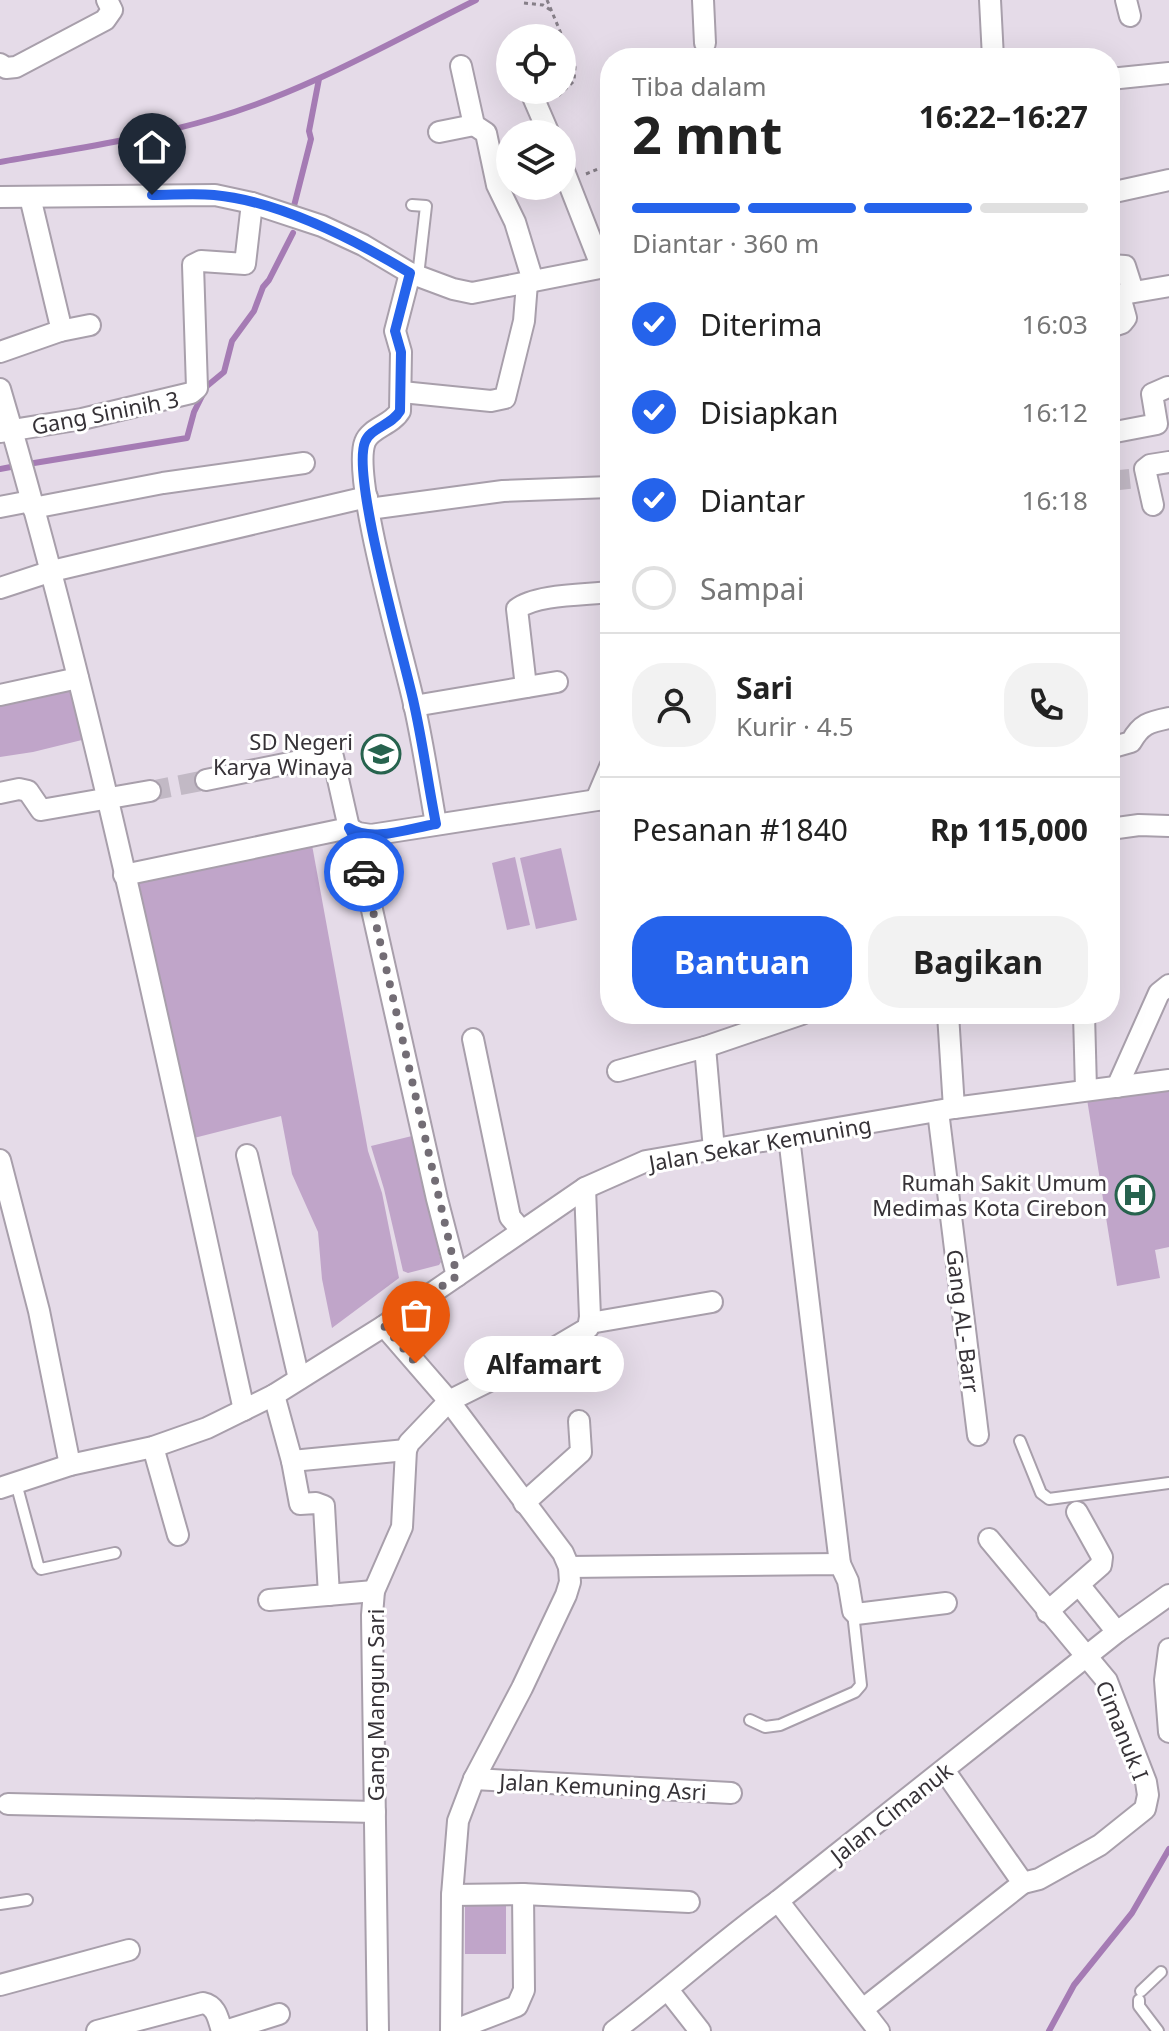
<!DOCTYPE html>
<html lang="id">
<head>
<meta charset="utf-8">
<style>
	:root { --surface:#fff; --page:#f2f2f2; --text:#222; --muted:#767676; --line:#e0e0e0; --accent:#2563eb }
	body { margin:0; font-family:"Noto Sans",sans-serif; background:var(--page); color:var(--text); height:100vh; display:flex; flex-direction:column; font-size:30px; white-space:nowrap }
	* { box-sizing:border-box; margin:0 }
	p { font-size:26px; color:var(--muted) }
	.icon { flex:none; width:44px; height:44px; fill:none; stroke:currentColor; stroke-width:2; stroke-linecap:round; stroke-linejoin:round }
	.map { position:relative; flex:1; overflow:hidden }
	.details { position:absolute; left:600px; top:48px; width:520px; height:976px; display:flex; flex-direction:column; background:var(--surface); border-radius:32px; box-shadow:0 8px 32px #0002 }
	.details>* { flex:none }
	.fabs { position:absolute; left:496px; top:24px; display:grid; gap:16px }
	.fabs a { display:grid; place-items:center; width:80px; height:80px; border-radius:50%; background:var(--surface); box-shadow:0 8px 32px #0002; font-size:40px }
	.pin { position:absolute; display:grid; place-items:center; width:68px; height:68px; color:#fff; margin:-82px -34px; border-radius:50% 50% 50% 0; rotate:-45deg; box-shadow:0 0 8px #0007 }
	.pin .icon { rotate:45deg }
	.courier { position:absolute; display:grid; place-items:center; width:80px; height:80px; margin:-40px; border:6px solid #2563eb; border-radius:50%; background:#fff; color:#222; box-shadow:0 2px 10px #0007 }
	.bubble { position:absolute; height:56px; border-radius:28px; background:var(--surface); box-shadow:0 8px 32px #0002; font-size:26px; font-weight:700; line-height:56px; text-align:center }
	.summary em { font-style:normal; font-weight:700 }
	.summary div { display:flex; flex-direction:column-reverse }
	.summary { display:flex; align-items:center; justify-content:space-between; height:136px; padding:0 32px }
	h1 { font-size:52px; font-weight:700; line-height:60px }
	.bar { display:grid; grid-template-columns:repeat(4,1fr); gap:12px 8px; align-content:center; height:96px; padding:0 32px }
	.bar i { height:10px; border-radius:6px; background:var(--line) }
	.bar .current { background:var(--accent) }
	.bar p { grid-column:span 4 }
	.line { display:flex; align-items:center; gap:20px; padding:0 32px; border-top:2px solid var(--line) }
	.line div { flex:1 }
	.round { display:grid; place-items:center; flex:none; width:84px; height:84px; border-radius:32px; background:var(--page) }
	ol { padding:0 32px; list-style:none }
	li { display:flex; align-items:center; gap:24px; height:88px }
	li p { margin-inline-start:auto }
	li .icon { padding:8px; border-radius:50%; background:var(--accent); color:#fff; stroke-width:4 }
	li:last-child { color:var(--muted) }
	li i { width:44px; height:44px; border:4px solid var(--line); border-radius:50% }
	.primary-button { display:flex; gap:16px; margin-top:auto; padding:16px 32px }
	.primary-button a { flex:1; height:92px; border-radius:32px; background:var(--accent); color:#fff; font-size:32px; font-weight:700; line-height:92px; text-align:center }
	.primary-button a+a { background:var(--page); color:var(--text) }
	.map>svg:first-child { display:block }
	.green { fill:#c0a5c9 }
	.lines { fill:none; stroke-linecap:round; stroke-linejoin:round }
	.stream { stroke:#a57bb4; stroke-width:6 }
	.street-tunnel { stroke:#c2b9c5; stroke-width:20; stroke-dasharray:20 10; stroke-linecap:butt }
	.lane-casing { stroke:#a89fab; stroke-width:14 }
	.street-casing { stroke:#a89fab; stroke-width:24 }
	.path { stroke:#867f88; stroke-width:3; stroke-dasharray:4 4; stroke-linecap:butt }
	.lane { stroke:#fff; stroke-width:10 }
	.street { stroke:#fff; stroke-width:20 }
	.done { stroke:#736d75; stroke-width:8; stroke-dasharray:0 14.4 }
	.route { stroke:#2563eb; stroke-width:10 }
	.labels { text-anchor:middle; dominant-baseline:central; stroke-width:6; stroke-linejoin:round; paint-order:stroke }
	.street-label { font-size:22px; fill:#363237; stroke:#fff }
	.poi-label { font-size:22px; fill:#363237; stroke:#fff; text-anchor:end }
</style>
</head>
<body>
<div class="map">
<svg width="1169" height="2031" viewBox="0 0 1169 2031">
	<rect width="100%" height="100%" fill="#e5dbe8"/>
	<!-- green -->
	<g class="green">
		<polygon points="73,683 86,739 33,752 0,757 0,699"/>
		<polygon points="312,845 368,1151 382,1193 399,1278 332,1328 322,1279 318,1232 292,1174 281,1116 194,1138 132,879"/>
		<polygon points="561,848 577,920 536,929 520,858"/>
		<polygon points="515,857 530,925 507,930 492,863"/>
		<polygon points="1169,1084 1169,1247 1155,1250 1160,1278 1117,1286 1086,1093"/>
		<polygon points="412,1136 441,1262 439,1265 408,1273 403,1271 384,1189 371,1146"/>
		<rect x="465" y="1902" width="41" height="52"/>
	</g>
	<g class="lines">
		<!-- stream -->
		<g class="stream">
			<path d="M0,162C72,149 145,139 215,118C307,91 391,42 476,0"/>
			<polyline points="294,206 311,139 309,131 319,79"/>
			<polyline points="28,464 187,438 194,412 207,386 224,372 232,341 254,311 263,287 269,280 293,233"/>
			<polyline points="0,469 16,466"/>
			<polyline points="1049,2031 1074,1985 1132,1913 1169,1849"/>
		</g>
		<!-- street-tunnel -->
		<g class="street-tunnel">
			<polyline points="1110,481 1148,477"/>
			<polyline points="150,791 206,780"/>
		</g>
		<defs>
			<g id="lane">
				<polyline points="412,205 426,206 418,276"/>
				<polyline points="1020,1441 1041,1493 1049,1499 1169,1483"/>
				<polyline points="16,1483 38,1565 41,1569 115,1553"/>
				<polyline points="750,1720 765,1727 780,1725 855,1692 861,1685 853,1613"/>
				<polyline points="0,1904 27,1900"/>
				<polyline points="1141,1991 1161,1972"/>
				<polyline points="1139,2000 1139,2006 1158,2031"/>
			</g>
			<g id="street">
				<polyline points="703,0 705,43"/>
				<polyline points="990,0 993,58"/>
				<polyline points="1126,0 1130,16"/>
				<polyline points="0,64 6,68 16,67 105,20 112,10 107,0"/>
				<polyline points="461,66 474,125 486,133 497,185 515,222 533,281"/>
				<polyline points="1110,79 1169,73"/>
				<polyline points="530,90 549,134"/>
				<polyline points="439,132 474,125"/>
				<polyline points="562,166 602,268"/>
				<polyline points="1110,193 1169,180"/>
				<polyline points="0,197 215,195 252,203 322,226 363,245 410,273 453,289 472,293 610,266"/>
				<polyline points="1110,265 1125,266 1133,291"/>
				<path d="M410,273L395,331L401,352L400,411C392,425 370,428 365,442C351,478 404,657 414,704C423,744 429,784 436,824"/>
				<polyline points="1110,327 1122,323 1126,318 1121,300 1123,294 1169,286"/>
				<polyline points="60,331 90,325"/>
				<polyline points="0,352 60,331 61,327 30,197"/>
				<path d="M0,389C99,725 168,1069 244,1410"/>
				<polyline points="402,392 491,401 505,398 524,321 527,283"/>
				<polyline points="0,432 82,419 191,393 197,388 193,265 201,261 245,264 252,203"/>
				<polyline points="1110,433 1157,424 1152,394 1168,387"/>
				<polyline points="1153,505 1145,469 1150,465 1169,462"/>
				<polyline points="0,507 31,501"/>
				<polyline points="33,508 163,483 304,463"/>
				<polyline points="369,509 503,491 610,487"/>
				<polyline points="0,588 52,571 367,497"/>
				<path d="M526,687L517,609C536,594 586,595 610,592"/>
				<polyline points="0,695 78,678"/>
				<polyline points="414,706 557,682"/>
				<path d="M1110,748L1131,742C1141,724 1149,722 1169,718"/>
				<polyline points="206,780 324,756 333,757 349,828 357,843 437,1199 457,1276"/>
				<polyline points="0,793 19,789 28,791 41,810 150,791"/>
				<polyline points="596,800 610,767"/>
				<polyline points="1110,829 1139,825 1169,826"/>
				<polyline points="124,875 349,828 358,833 371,835 610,798"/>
				<polyline points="948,1014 954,1108"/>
				<polyline points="1084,1014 1086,1089"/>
				<polyline points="473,1039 510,1217 522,1231"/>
				<polyline points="705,1047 802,1014"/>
				<polyline points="618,1071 705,1047 714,1150"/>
				<polyline points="1117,1087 1159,993 1169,985"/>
				<polyline points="938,1111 978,1435"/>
				<polyline points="789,1137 840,1564"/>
				<polyline points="247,1155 299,1379"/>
				<polyline points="0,1160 39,1311 70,1465"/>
				<polyline points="590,1323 712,1302"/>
				<polyline points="384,1326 449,1401 563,1553 569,1567 570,1582 566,1595 522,1688 474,1779 458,1821 452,1895 451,2031"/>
				<polyline points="274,1395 292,1461 406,1450"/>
				<polyline points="153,1447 178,1535"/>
				<polyline points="292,1461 300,1504 316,1503 324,1506 329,1595"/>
				<polyline points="0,1488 70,1465 153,1447 207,1428 274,1395 384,1326 585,1188 646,1161 954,1108 1169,1080"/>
				<polyline points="524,1503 581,1452 579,1421"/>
				<polyline points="989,1539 1107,1681 1146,1782 1148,1795 1145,1809 1100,1845 1039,1879 1023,1883"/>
				<polyline points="569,1567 840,1564 848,1581 853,1611 856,1614 946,1603"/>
				<polyline points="1080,1586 1117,1632"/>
				<polyline points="269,1600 374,1591"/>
				<polyline points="1047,1612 1101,1565 1102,1557 1077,1512"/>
				<polyline points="1169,1649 1165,1680 1169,1732"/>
				<polyline points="474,1779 731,1793"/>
				<polyline points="8,1804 375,1812"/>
				<polyline points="452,1895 523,1894 689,1902"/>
				<polyline points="778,1901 879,2031"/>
				<polyline points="0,1985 129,1950"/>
				<polyline points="668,1990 700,2031"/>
				<polyline points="863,2009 1023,1883 944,1770"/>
				<path d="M97,2031L203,2003C217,2006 218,2019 222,2031"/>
				<polyline points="225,2031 279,2014"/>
				<polyline points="378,2031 372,1615 374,1591 402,1527 406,1450 409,1443 449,1401 549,1351 588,1328 590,1317 585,1188"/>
				<polyline points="452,2031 517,2006 524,1990 523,1894"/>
				<path d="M614,2031C670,1989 721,1942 778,1901L1117,1632L1169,1595"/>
			</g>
		</defs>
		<!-- lane casing -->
		<use href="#lane" class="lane-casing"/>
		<!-- street casing -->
		<use href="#street" class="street-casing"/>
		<!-- path -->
		<g class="path">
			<polyline points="547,0 575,67 574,81 556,98"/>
			<polyline points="524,3 543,5 552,11"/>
			<polyline points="586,174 610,164"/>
		</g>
		<!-- lane -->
		<use href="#lane" class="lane"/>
		<!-- street -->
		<use href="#street" class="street"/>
	</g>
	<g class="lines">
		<!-- done -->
		<polyline class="done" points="364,872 457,1276 384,1326 416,1363"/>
		<!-- route -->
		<path class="route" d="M152,195C173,195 194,193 214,195C279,201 355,240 410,273L395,331L401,352L400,411C392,425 370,428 365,442C351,478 404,657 414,704C423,744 428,784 436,824C410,828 372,843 349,828L357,843L364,872"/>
	</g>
	<!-- icons -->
	<defs>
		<symbol id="school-ring" viewBox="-11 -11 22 22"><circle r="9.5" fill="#fff" stroke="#27634e" stroke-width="1.5"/><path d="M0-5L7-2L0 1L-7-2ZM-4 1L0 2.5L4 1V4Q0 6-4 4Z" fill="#27634e"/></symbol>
		<symbol id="hospital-ring" viewBox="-11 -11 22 22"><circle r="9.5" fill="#fff" stroke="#27634e" stroke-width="1.5"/><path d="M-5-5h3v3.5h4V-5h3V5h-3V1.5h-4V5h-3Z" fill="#27634e"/></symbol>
	</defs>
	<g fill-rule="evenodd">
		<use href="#school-ring" x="359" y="732" width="44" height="44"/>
		<use href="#hospital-ring" x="1113" y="1173" width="44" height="44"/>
	</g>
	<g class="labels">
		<!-- street labels -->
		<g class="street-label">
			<text transform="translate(105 412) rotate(-11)">Gang Sininih 3</text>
			<text transform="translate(760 1143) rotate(-10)">Jalan Sekar Kemuning</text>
			<text transform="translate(964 1321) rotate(83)">Gang AL- Barr</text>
			<text transform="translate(375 1705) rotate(-90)">Gang Mangun Sari</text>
			<text transform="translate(1123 1730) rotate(68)">Cimanuk I</text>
			<text transform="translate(603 1786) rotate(3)">Jalan Kemuning Asri</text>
			<text transform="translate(891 1812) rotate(-38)">Jalan Cimanuk</text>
		</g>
		<!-- poi labels -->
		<g class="poi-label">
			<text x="353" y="741">SD Negeri<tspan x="353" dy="25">Karya Winaya</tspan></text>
			<text x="1107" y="1182">Rumah Sakit Umum<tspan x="1107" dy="25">Medimas Kota Cirebon</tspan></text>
		</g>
	</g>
</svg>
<div class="fabs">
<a><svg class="icon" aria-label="locate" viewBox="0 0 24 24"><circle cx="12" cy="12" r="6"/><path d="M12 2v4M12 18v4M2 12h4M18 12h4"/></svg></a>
<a><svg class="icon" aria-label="layers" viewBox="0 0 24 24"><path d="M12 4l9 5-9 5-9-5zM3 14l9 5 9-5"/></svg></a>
</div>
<div class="pin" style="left:416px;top:1363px;background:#ea580c"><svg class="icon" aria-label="bag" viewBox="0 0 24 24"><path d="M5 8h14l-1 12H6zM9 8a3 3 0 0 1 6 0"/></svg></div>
<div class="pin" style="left:152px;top:195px;background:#1f2937"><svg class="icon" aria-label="home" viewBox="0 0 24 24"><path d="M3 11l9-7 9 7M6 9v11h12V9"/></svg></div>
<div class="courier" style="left:364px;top:872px"><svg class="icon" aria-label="car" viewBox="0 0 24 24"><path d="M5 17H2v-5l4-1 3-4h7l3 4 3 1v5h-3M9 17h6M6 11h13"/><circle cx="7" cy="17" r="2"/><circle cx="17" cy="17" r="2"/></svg></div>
<div class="bubble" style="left:464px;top:1336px;width:160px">Alfamart</div>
<section class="details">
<div class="summary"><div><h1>2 mnt</h1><p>Tiba dalam</p></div><em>16:22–16:27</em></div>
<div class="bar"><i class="current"></i><i class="current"></i><i class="current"></i><i></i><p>Diantar · 360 m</p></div>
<ol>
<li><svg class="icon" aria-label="check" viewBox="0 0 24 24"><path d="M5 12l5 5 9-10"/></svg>Diterima<p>16:03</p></li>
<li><svg class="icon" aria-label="check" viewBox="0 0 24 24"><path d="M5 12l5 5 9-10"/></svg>Disiapkan<p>16:12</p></li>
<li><svg class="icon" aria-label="check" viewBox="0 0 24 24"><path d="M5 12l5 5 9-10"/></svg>Diantar<p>16:18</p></li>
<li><i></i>Sampai</li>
</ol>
<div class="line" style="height:144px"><a class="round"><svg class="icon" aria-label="person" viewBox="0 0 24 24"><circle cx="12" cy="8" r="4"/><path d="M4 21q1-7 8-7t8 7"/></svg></a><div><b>Sari</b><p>Kurir · 4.5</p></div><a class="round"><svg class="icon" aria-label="phone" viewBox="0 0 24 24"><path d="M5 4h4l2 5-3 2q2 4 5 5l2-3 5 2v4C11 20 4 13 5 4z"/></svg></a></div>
<div class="line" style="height:104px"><div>Pesanan #1840</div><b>Rp 115,000</b></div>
<div class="primary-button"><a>Bantuan</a><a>Bagikan</a></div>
</section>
</div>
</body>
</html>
